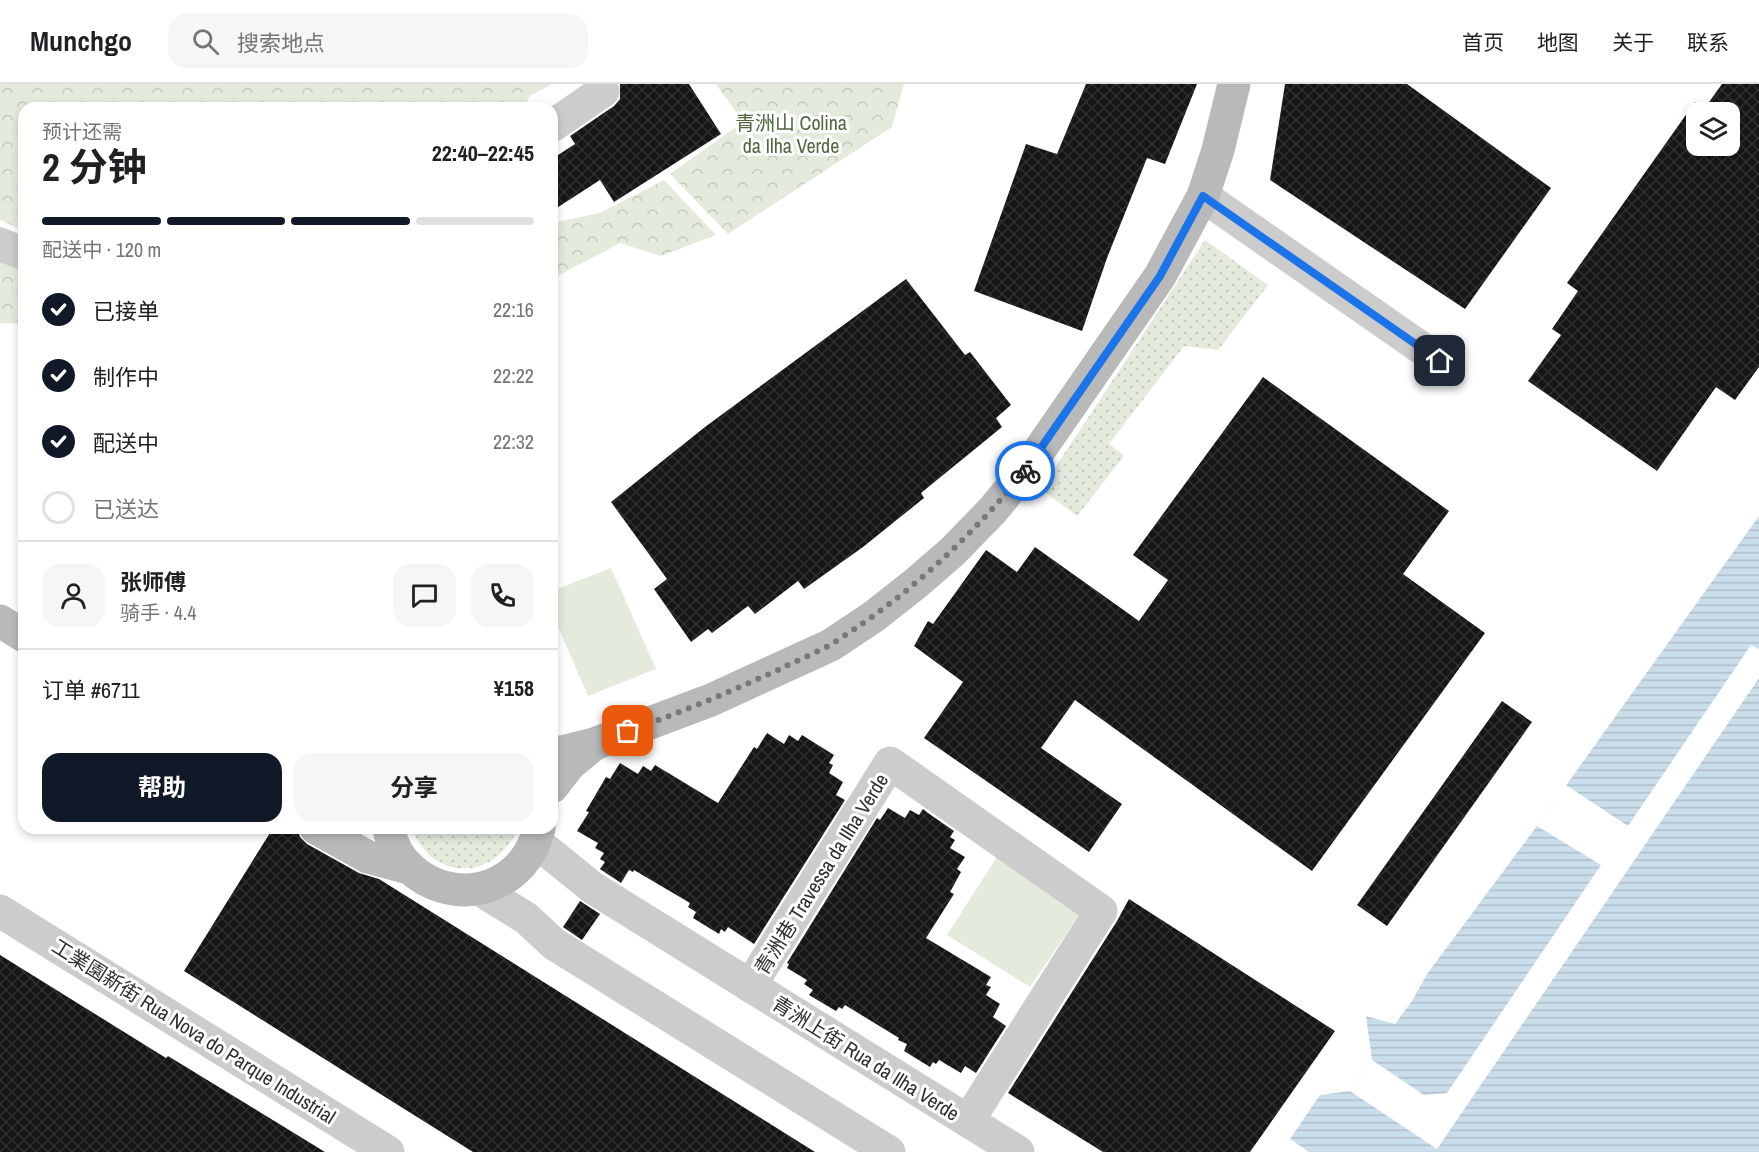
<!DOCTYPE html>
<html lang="zh">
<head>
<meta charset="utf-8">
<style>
	:root { --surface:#fff; --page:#f6f6f6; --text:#202124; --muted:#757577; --line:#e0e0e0; --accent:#111827 }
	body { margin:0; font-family:"Archivo Narrow","Noto Sans SC",sans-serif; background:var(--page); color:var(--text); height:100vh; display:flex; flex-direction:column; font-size:22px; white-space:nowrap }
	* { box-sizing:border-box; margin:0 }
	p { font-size:20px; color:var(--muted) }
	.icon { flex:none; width:33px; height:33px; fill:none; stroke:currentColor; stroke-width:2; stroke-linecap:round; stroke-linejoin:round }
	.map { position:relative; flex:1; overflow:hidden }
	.side { position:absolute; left:18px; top:18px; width:540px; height:732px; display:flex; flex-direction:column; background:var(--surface); border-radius:18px; box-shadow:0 3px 9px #0003 }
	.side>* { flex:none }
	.fabs { position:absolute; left:1686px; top:18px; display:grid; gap:12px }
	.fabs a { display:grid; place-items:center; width:54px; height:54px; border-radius:12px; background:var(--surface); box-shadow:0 3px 9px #0003; font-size:30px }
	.pin { position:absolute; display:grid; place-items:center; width:51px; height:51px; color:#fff; margin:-26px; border-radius:12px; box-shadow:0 3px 9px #0006 }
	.courier { position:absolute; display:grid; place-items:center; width:60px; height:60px; margin:-30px; border:4px solid #1a73e8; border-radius:50%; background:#fff; color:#222; box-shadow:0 2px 8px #0007 }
	.headline em { font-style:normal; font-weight:700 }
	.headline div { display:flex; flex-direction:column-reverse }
	.headline { display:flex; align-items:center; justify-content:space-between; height:102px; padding:0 24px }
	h1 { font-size:39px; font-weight:700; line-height:45px }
	.bar { display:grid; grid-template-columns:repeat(4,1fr); gap:9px 6px; align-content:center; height:72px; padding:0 24px }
	.bar i { height:8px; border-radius:4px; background:var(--line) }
	.bar .on { background:var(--accent) }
	.bar p { grid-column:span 4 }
	.line { display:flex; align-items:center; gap:15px; padding:0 24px; border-top:2px solid var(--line) }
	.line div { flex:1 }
	.round { display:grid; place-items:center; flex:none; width:63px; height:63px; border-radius:18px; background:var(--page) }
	ol { padding:0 24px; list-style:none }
	li { display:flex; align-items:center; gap:18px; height:66px }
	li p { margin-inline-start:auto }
	li .icon { padding:6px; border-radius:50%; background:var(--accent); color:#fff; stroke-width:4 }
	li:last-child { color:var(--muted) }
	li i { width:33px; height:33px; border:3px solid var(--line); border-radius:50% }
	.primary-button { display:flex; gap:12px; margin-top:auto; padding:12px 24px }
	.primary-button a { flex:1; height:69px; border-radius:18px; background:var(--accent); color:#fff; font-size:24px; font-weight:700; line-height:69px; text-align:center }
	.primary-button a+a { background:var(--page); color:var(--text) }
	header { display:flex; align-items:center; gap:36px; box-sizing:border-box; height:84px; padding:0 30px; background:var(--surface); border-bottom:2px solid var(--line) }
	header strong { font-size:28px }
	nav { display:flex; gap:33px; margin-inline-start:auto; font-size:21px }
	.search { width:420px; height:54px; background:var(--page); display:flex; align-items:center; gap:15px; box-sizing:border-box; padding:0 21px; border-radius:18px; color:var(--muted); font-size:22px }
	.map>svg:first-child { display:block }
	.grass { fill:url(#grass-dots) }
	.forest { fill:url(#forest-crowns) }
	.park { fill:#e4ebdd }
	.water { fill:url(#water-rules) }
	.pier { fill:#fff }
	.building { fill:url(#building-cross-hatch); fill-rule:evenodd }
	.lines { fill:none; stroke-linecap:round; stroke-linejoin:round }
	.street { stroke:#ccc; stroke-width:33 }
	.secondary { stroke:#b9b9b9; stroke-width:33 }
	.done { stroke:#787878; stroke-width:6; stroke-dasharray:0 10.8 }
	.route { stroke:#1a73e8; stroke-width:8 }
	.labels { text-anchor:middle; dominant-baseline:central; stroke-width:6; stroke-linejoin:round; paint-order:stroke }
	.park-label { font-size:20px; fill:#51683e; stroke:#fff }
	.street-label { font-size:20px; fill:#2f2f2f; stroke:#fff }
</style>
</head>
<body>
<header>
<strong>Munchgo</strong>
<div class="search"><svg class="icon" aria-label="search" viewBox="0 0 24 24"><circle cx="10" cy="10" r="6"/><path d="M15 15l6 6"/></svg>搜索地点</div>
<nav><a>首页</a><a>地图</a><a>关于</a><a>联系</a></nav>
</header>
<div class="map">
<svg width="1759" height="1068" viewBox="0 0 1759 1068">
	<defs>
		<pattern id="grass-dots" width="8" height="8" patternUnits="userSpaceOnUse" patternTransform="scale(1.5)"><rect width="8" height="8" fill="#e4ebdd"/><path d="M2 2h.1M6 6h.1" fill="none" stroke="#c4cabe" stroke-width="1.8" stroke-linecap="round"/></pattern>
		<pattern id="forest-crowns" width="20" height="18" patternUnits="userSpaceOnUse" patternTransform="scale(1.5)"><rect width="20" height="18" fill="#e4ebdd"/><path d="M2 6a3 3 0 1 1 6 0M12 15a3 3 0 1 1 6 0" fill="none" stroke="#c4cabe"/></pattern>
		<pattern id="water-rules" width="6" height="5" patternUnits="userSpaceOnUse" patternTransform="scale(1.5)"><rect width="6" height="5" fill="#caddea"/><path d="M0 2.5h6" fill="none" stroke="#aebec9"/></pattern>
		<pattern id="building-cross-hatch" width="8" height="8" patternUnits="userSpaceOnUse" patternTransform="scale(1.5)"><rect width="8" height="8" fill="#161616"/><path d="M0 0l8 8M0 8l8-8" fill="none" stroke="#303030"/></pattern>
	</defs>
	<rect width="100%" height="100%" fill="#fff"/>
	<!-- grass -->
	<g class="grass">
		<polygon points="1205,156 1268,201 1218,266 1184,262 1109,360 1124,372 1077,432 1041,405"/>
		<path d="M412,744H518C496,797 432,799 412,744Z"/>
	</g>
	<!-- forest -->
	<g class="forest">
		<polygon points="0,0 552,0 530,12 523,24 24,24 24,147 0,136"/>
		<polygon points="716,0 904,0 892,43 728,150 670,90 743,38"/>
		<polygon points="664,96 716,151 661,172 620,159 552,195 552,139 600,129"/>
		<polygon points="0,143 24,155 24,240 0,239"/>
	</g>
	<!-- park -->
	<g class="park">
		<polygon points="611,484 656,585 588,612 552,529 552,507"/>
		<polygon points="1000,768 1081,828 1030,903 947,851"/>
	</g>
	<!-- water -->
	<polygon class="water" points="1759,432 1759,1068 1309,1068 1290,1055 1320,1011 1350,1007 1372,976 1366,932 1395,940 1412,917 1427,890 1537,742"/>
	<!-- pier -->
	<polygon class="pier" points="1751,561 1759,565 1759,594 1437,1065 1350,1007 1372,976 1424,1011 1447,1009 1601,781 1537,742 1566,701 1628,742"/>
	<!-- building -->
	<g class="building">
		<polygon points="620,0 689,0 721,50 614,118 600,96 552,127 552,75 575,60 570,52 614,22 620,15"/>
		<polygon points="1086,0 1197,0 1165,80 1147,74 1107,174 1082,247 974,207 1026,60 1057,70"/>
		<polygon points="1285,0 1407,0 1551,104 1465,225 1270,96"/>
		<path d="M1722,0H1759V283L1735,316L1716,303L1657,387L1528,297L1561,251L1552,245L1578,207L1567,199L1695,18L1704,25ZM1696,28H1730V62H1696Z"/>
		<polygon points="906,195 965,271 970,268 1011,321 996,334 1002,343 921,409 924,414 863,463 804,505 798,497 755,530 748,522 712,549 708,545 691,558 654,505 667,495 611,418 705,343"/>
		<polygon points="1263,293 1449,427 1403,490 1485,549 1312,787 1075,616 1041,664 1122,720 1089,768 924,654 963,598 914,562 928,537 933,540 986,466 1017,488 1035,463 1139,537 1168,496 1133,471"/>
		<polygon points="1502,617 1532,638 1387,842 1357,821"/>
		<polygon points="767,649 784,660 789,651 798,657 802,651 834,671 829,679 833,681 829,689 843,698 836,711 845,716 754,860 728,843 725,848 721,845 719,850 693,834 696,828 688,823 690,819 634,786 633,788 629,786 621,799 600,785 605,778 600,775 604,769 595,764 598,759 577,747 589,728 586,727 606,693 610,695 620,679 638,690 643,682 651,687 655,681 718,719 754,663 757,665"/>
		<polygon points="888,724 905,734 910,726 919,731 923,725 928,729 954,747 950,753 955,756 950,764 965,773 957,785 961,788 950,808 954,810 926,854 991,893 986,901 991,903 986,911 1000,920 993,933 1006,942 976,989 965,982 961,989 939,976 936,980 933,978 930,983 904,967 907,960 898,956 899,954 845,921 842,925 839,923 836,927 809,911 813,906 804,900 807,896 787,884 789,880 787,879 877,734 880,736"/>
		<polygon points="273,744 297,744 300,753 307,760 359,789 379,795 815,1068 473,1068 184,887"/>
		<polygon points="1129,815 1335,947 1250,1068 1103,1068 1008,1009 1117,837"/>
		<polygon points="580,817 600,830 582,856 563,843"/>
		<polygon points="0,871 166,974 168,972 325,1068 0,1068"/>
	</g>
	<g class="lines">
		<!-- street -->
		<g class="street">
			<polyline points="552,42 603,7"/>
			<polyline points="1203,112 1440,277"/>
			<polyline points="0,160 24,170"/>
			<polyline points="536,758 593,804 1018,1068"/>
			<polyline points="479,805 526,834 554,860 889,1068"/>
			<polyline points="0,827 388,1068"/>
			<polyline points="750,902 890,679 1101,827 968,1037"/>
		</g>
		<!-- secondary -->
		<g class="secondary">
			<polyline points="0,537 24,552"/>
			<polyline points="552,668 562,668 594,660 711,616 831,561 873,533 915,500 952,468 992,427 1025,387 1160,192 1203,112 1218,66 1234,0"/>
			<polyline points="552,703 570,680 593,661"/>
			<polyline points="316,744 368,773 409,784"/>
			<path d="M389,744C390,750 391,756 394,762C398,772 408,783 417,790C463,824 527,801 539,744"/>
		</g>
	</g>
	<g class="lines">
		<!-- done -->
		<path class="done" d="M628,647C680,629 730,608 780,585C797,576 817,569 833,559C907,513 970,454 1025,387"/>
		<!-- route -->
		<polyline class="route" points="1025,387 1160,192 1203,112 1440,277"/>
	</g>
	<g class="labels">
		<!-- park labels -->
		<g class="park-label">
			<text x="791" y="38">青洲山 Colina<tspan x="791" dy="23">da Ilha Verde</tspan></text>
		</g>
		<!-- street labels -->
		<g class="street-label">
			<text transform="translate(821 790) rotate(-58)">青洲巷 Travessa da Ilha Verde</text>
			<text transform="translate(194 947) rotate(32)">工業園新街 Rua Nova do Parque Industrial</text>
			<text transform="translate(866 974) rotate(32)">青洲上街 Rua da Ilha Verde</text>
		</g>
	</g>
</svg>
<div class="fabs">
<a><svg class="icon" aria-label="layers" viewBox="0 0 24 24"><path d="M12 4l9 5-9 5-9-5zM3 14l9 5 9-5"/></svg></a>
</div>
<div class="pin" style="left:628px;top:647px;background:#ea580c"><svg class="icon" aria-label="bag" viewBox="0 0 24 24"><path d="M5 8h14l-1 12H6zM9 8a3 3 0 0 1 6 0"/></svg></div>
<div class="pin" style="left:1440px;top:277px;background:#1f2937"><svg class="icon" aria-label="home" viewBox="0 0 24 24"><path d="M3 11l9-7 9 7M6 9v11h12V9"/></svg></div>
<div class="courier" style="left:1025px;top:387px"><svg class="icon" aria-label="bike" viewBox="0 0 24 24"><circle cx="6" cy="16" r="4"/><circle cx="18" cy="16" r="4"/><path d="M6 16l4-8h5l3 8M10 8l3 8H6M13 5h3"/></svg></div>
<section class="side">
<div class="headline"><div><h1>2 分钟</h1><p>预计还需</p></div><em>22:40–22:45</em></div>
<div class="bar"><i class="on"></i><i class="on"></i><i class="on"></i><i></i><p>配送中 · 120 m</p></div>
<ol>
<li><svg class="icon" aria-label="check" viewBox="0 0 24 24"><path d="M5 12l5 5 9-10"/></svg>已接单<p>22:16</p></li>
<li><svg class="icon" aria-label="check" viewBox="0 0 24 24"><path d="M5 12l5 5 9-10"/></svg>制作中<p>22:22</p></li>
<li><svg class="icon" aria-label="check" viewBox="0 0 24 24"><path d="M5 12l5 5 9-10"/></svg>配送中<p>22:32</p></li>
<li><i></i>已送达</li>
</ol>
<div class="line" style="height:108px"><a class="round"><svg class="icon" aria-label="person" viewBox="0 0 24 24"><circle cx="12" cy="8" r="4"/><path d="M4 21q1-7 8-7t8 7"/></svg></a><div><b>张师傅</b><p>骑手 · 4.4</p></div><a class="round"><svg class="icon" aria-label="chat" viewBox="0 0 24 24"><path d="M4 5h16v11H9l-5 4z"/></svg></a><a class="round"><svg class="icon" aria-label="phone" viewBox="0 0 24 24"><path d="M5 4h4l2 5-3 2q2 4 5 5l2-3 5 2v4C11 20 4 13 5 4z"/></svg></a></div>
<div class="line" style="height:78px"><div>订单 #6711</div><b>¥158</b></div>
<div class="primary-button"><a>帮助</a><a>分享</a></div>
</section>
</div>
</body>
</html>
